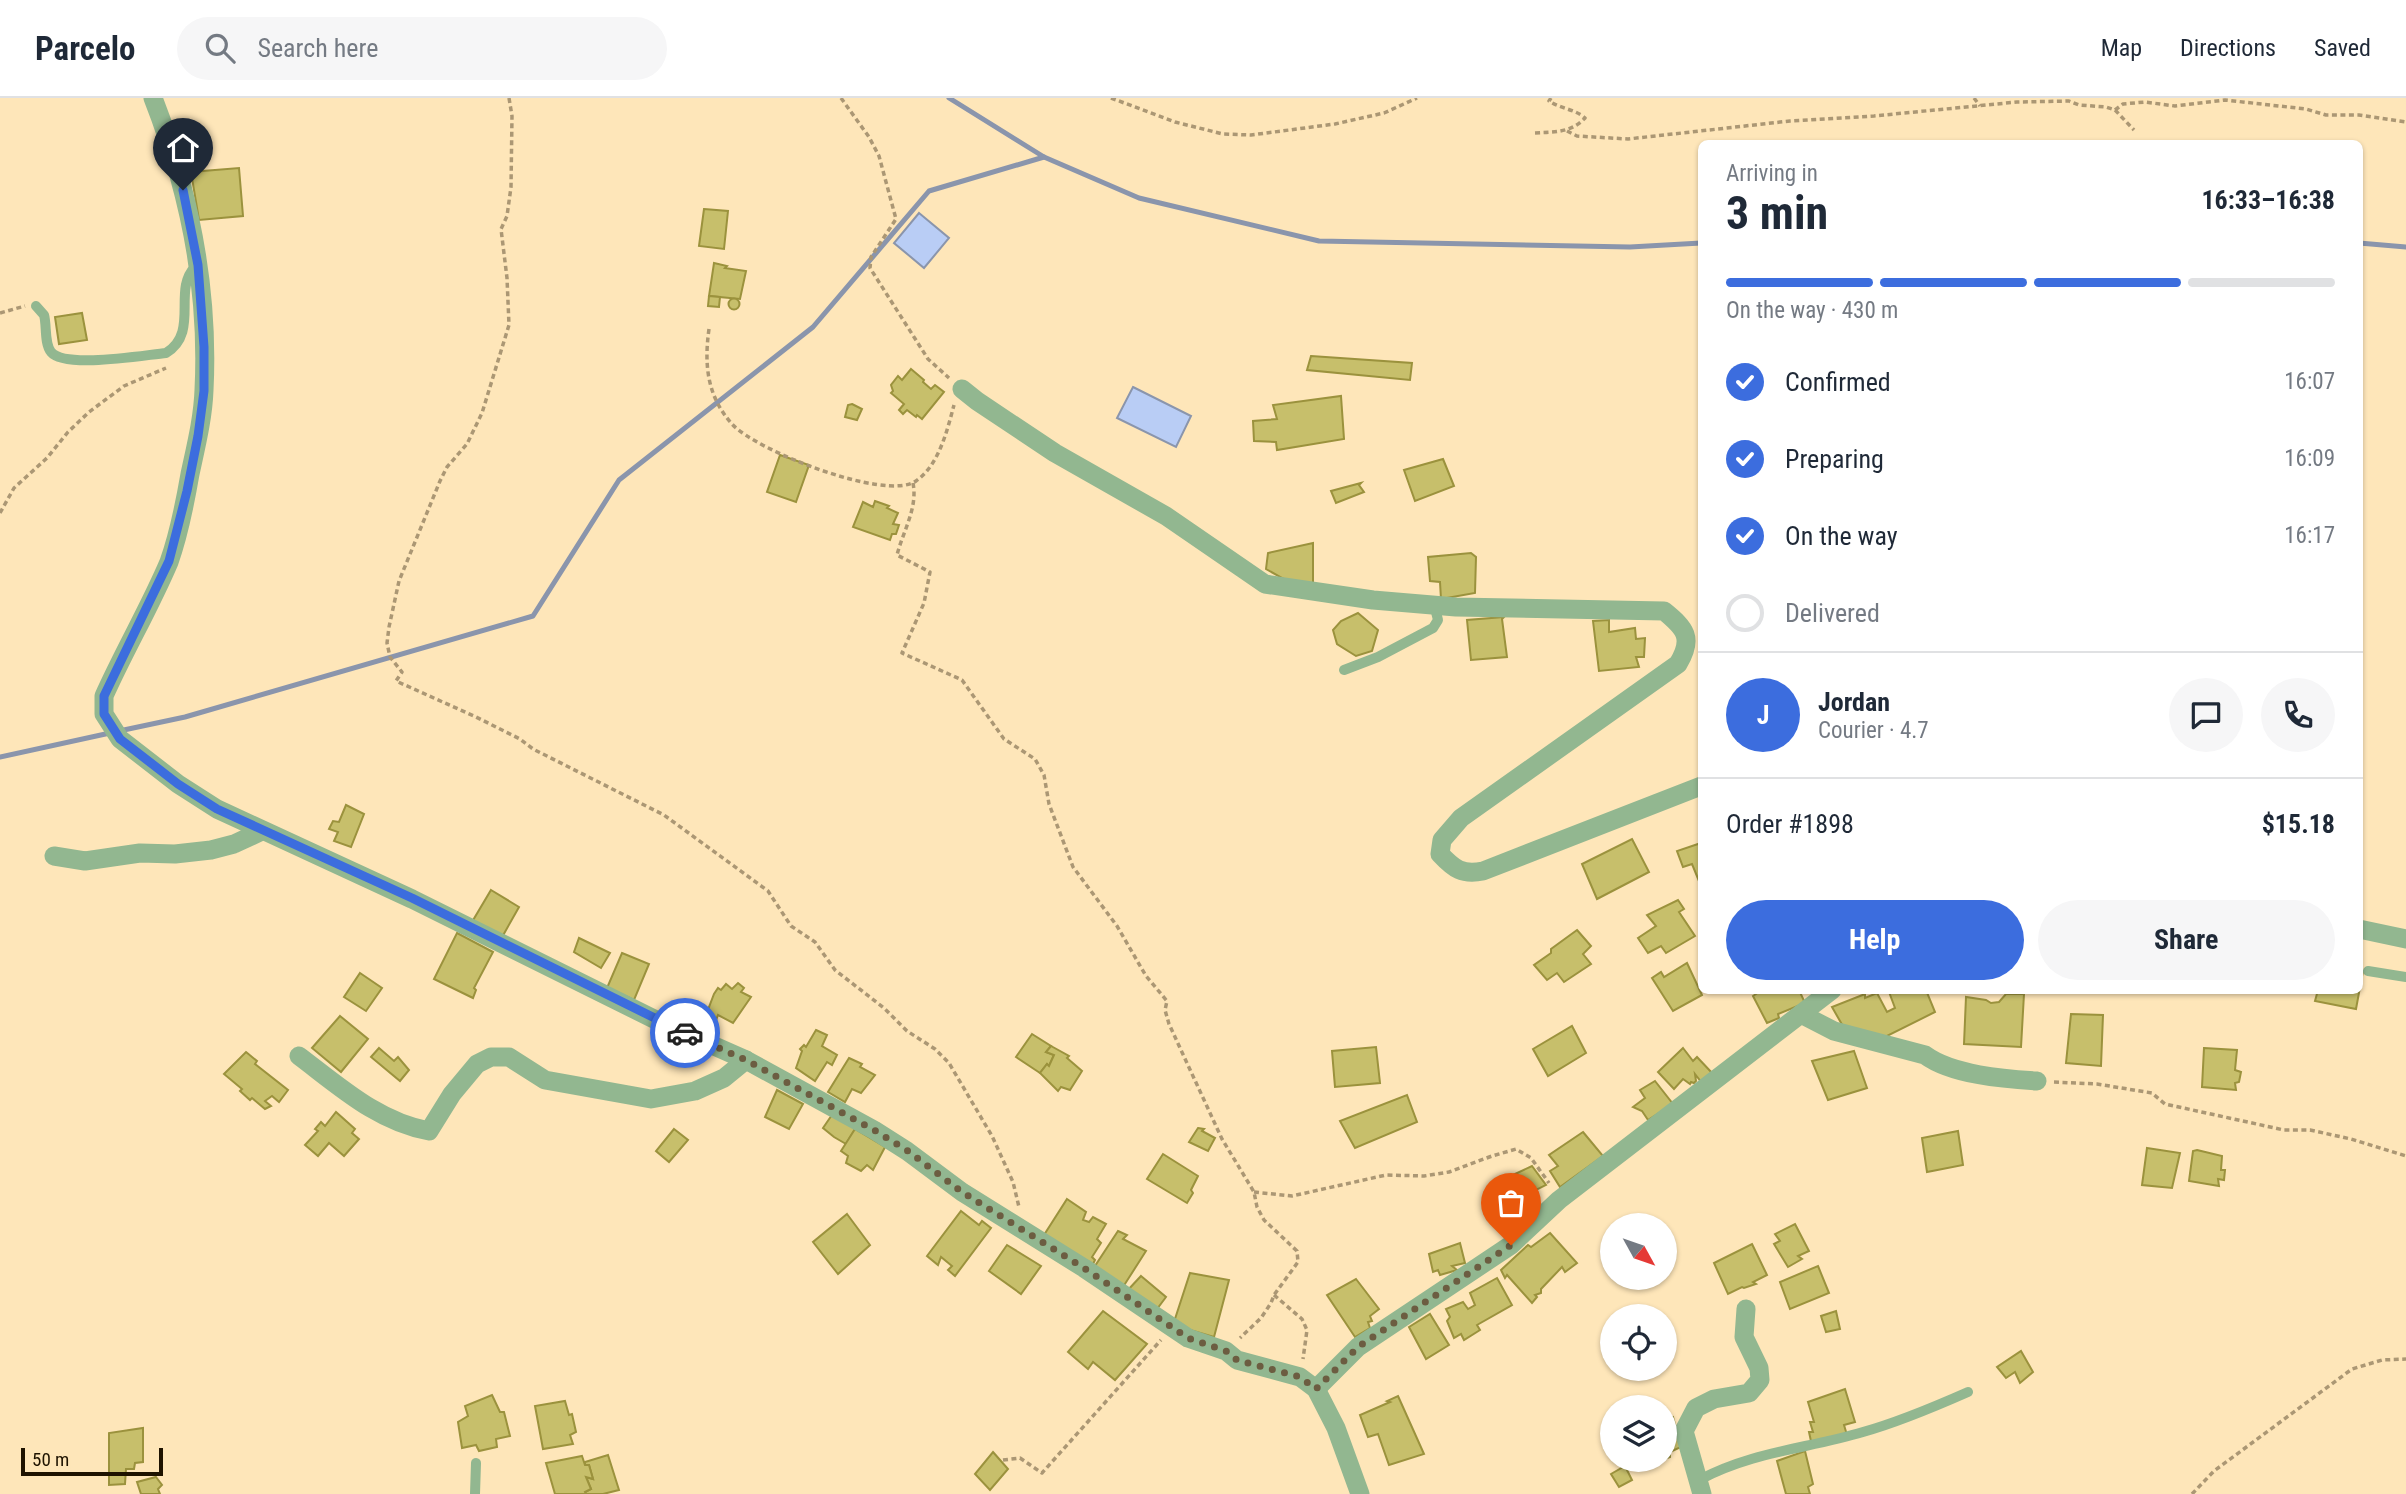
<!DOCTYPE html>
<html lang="en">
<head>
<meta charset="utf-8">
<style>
	:root { --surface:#fff; --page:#f6f6f7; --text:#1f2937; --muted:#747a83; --line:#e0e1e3; --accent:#3c6dde }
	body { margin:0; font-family:"Roboto Condensed",sans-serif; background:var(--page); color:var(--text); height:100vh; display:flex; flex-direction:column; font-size:26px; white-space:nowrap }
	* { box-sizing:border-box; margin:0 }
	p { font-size:23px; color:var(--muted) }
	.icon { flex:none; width:38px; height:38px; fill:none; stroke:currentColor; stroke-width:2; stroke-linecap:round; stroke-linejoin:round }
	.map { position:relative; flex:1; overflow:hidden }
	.panel { position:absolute; left:1698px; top:42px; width:665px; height:854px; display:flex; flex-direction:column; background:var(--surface); border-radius:10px; box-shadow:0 2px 5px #0004 }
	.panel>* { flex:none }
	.needle { width:46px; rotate:130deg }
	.controls { position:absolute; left:1600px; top:1115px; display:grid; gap:14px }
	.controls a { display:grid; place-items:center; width:77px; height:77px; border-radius:50%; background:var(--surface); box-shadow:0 2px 5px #0004; font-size:35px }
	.scale { position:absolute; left:21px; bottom:18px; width:142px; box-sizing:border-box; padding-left:7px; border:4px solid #1e1300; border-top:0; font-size:19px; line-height:24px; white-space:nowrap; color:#1e1300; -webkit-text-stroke:5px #fee6b9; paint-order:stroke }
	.pin { position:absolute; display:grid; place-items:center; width:60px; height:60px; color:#fff; margin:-72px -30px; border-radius:50% 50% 50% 0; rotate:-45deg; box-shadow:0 0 7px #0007 }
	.pin .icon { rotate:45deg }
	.courier { position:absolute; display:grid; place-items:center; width:70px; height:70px; margin:-35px; border:5px solid #3c6dde; border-radius:50%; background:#fff; color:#222; box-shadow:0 2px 9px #0007 }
	.overview em { font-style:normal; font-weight:700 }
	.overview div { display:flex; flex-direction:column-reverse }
	.overview { display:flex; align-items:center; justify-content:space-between; height:119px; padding:0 28px }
	h1 { font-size:46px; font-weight:700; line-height:52px }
	.bar { display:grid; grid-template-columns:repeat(4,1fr); gap:10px 7px; align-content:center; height:84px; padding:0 28px }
	.bar i { height:9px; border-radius:5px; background:var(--line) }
	.bar .on { background:var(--accent) }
	.bar p { grid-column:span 4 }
	.line { display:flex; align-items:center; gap:18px; padding:0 28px; border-top:2px solid var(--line) }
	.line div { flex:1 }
	.round { display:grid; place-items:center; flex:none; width:74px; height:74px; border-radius:37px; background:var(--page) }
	ol { padding:0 28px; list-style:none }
	li { display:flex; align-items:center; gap:21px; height:77px }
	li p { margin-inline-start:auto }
	li .icon { padding:7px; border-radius:50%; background:var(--accent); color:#fff; stroke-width:4 }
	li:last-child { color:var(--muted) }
	li i { width:38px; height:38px; border:4px solid var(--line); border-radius:50% }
	.button { display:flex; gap:14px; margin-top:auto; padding:14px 28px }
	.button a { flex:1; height:80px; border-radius:42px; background:var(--accent); color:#fff; font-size:28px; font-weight:700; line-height:80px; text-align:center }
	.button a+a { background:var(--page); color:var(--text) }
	header { display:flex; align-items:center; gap:42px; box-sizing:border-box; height:98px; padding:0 35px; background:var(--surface); border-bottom:2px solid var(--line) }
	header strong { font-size:33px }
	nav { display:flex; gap:38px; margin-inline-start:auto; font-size:24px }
	.search { width:490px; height:63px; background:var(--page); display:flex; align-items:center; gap:18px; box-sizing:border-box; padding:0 24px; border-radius:38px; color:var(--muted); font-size:26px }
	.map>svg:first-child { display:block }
	.water { fill:#b9cdf5; stroke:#8a95ac; stroke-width:2 }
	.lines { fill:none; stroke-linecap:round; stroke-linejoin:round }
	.stream { stroke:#8a95ac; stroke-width:5 }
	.building { fill:#c7bf6b; stroke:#9b923d; stroke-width:2 }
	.path { stroke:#ab9774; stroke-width:3.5; stroke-dasharray:5 3.5; stroke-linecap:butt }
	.service { stroke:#92b790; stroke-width:10 }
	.minor { stroke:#92b790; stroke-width:19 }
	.done { stroke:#6c5d41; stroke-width:7; stroke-dasharray:0 12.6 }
	.route { stroke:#3c6dde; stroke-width:9 }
</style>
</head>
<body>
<header>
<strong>Parcelo</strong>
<div class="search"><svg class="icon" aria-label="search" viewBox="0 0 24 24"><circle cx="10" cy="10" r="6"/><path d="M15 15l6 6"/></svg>Search here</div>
<nav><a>Map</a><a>Directions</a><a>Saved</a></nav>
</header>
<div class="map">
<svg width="2406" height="1396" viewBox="0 0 2406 1396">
	<rect width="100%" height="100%" fill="#fee6b9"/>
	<!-- water -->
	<g class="water">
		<polygon points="919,115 949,140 924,170 894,145"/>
		<polygon points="1133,289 1191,318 1176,349 1117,320"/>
	</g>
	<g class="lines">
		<!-- stream -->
		<g class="stream">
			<polyline points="949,0 1044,59 1139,100 1319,143 1630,149 1701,145"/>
			<polyline points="2359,145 2406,149"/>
			<polyline points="119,633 185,619 533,518 619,382 813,229 929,93 1044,59"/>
			<polyline points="0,659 110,635"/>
		</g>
	</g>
	<!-- building -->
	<g class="building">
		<polygon points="239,70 243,118 199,122 191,74"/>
		<polygon points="704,111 728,113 724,151 699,148"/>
		<polygon points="714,165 727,168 725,170 746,173 740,201 709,198"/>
		<polygon points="709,198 720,199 719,209 708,208"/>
		<circle cx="734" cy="206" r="5.5"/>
		<polygon points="82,215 87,242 59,246 55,219"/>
		<polygon points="1311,258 1412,265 1410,282 1307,272"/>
		<polygon points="911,271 924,282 923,284 931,291 935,287 944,294 922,321 917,317 916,319 907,312 903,316 899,312 904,306 891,295 893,293 891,287 898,278 902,282"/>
		<polygon points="1341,298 1344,341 1277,352 1276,344 1254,343 1253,323 1277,321 1273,307"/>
		<polygon points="852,306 862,311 857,322 845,319 848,307"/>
		<polygon points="780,357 809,367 796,404 767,394"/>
		<polygon points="1443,361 1454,388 1415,403 1404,372"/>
		<polygon points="1361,385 1359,387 1364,394 1336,405 1331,393"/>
		<polygon points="875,403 889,408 887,410 898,415 893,426 899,427 896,436 892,436 890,442 853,429 863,404 873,409"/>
		<polygon points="1313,445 1313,485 1291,485 1266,471 1268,455"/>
		<polygon points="1471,455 1476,459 1475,495 1441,501 1440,484 1430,483 1428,459"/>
		<polygon points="1358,515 1378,532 1372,553 1356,558 1337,546 1333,532 1341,523"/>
		<polygon points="1504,519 1502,521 1507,559 1471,562 1467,522"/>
		<polygon points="1609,522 1609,534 1635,530 1636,541 1645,540 1644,559 1636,559 1639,569 1599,573 1593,523"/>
		<polygon points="346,707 364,716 351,749 334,743 338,734 329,731 333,723 339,724"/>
		<polygon points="1632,741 1649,774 1597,801 1582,766"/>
		<polygon points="1701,745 1701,788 1692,766 1683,769 1677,753"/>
		<polygon points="491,792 519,809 501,841 472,824"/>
		<polygon points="1678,802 1684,811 1679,814 1695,838 1666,855 1661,848 1648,855 1638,840 1656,828 1647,817"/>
		<polygon points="1577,832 1591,848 1583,856 1591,866 1564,884 1557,875 1547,882 1534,867 1551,855 1551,851"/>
		<polygon points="457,835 493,854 474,890 476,892 473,900 434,881"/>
		<polygon points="579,840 610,855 601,870 574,854"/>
		<polygon points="622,855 649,866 634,902 607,890"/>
		<polygon points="1687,865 1702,897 1673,913 1652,880 1661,874 1664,879"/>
		<polygon points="2359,872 2363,873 2356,911 2315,903 2318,892 2359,892"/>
		<polygon points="360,875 382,890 366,913 344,899"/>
		<polygon points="738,885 744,890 741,894 751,899 733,925 718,917 715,925 706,917 714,896 718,890 721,892 726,886 732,891"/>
		<polygon points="1762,892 1799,892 1805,905 1778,916 1779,920 1767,925 1753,898"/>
		<polygon points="1892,892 1926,892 1935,914 1885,939 1844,930 1832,909 1865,896 1865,900 1877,895 1887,914 1895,910 1889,894"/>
		<polygon points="2006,896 2024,896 2021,949 1964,946 1966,899 1986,902 1991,905 1999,904"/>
		<polygon points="2071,916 2103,917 2101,968 2066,965"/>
		<polygon points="340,918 368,941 341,974 312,950"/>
		<polygon points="1572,928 1586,955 1548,978 1533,951"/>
		<polygon points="816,932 827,937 822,948 837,957 832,967 827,964 815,983 796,970 802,953 800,951 804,947 806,949"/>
		<polygon points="1032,936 1051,948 1046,954 1054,957 1049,968 1047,966 1040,975 1016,959"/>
		<polygon points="1051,948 1069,958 1067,960 1082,973 1070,992 1061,989 1058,993 1040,975 1047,966 1049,968 1054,957 1046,954"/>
		<polygon points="1376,949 1380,985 1335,989 1332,953"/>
		<polygon points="379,950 394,963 398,959 409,972 400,983 371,959"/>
		<polygon points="1683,950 1693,963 1697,959 1713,976 1702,985 1695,976 1696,983 1694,985 1691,984 1690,986 1683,981 1674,991 1658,974"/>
		<polygon points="2204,950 2237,952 2235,972 2241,974 2239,984 2235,985 2236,992 2202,989"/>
		<polygon points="1854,953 1867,990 1828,1002 1812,963"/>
		<polygon points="246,954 257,963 255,966 288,992 279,1004 272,998 265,1003 271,1008 265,1011 252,1000 250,1002 240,993 242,991 224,976"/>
		<polygon points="849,960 862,966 860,969 875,977 861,995 852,991 845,1004 828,994"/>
		<polygon points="1655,983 1673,1006 1648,1022 1642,1013 1633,1009 1645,1000 1640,992"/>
		<polygon points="777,992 803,1006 789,1031 765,1019"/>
		<polygon points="1407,997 1417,1024 1355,1050 1340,1023"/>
		<polygon points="836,1011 870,1032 864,1039 855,1031 846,1046 834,1039 823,1030"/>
		<polygon points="336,1014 355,1031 352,1035 359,1041 344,1058 329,1045 318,1058 305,1047 318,1033 315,1031 321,1024 325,1028"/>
		<polygon points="1198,1030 1204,1031 1202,1033 1215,1040 1208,1053 1189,1044"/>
		<polygon points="674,1031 688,1042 669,1064 656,1053"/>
		<polygon points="855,1031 885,1049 873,1072 867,1067 861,1073 846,1065 848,1058 841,1053"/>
		<polygon points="1958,1033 1963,1067 1927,1074 1922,1040"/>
		<polygon points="1583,1034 1603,1058 1560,1089 1550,1073 1558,1068 1549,1057"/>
		<polygon points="2147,1050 2180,1055 2172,1090 2142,1087"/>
		<polygon points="2197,1052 2222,1058 2221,1072 2225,1072 2224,1082 2218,1081 2219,1088 2189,1083 2193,1053"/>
		<polygon points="1163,1056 1198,1078 1191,1092 1193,1095 1187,1105 1147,1081"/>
		<polygon points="1532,1068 1546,1087 1518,1101 1514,1090 1507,1093 1500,1083"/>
		<polygon points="1067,1101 1086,1114 1083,1122 1089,1124 1093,1119 1106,1126 1097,1141 1101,1145 1092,1159 1095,1162 1091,1170 1044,1137"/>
		<polygon points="961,1113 979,1127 982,1123 991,1130 955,1178 948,1172 952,1168 941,1159 938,1167 927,1158"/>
		<polygon points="847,1116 870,1147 838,1176 813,1144"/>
		<polygon points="1795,1126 1809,1153 1798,1158 1802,1161 1788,1169 1774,1146 1780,1143 1775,1136"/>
		<polygon points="1118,1133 1127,1137 1123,1141 1146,1153 1123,1189 1093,1171"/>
		<polygon points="1550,1135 1577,1165 1565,1174 1562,1169 1541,1191 1541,1195 1535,1197 1537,1199 1532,1205 1507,1177 1505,1180 1501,1172 1528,1147 1531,1149"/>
		<polygon points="1460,1145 1465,1165 1452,1168 1457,1172 1440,1177 1438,1172 1433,1174 1429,1156"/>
		<polygon points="1752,1146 1767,1177 1753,1184 1756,1186 1744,1190 1742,1189 1728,1196 1714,1165"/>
		<polygon points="1007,1147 1041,1168 1021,1196 989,1173"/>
		<polygon points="1818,1168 1829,1195 1790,1211 1780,1184"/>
		<polygon points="1190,1175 1229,1182 1214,1239 1173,1227"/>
		<polygon points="1141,1178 1166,1199 1154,1215 1127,1193"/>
		<polygon points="1497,1180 1512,1207 1477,1227 1480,1232 1464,1242 1461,1236 1454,1240 1447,1223 1450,1219 1446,1211 1463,1204 1468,1211 1475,1207 1470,1195"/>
		<polygon points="1356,1181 1379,1211 1370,1218 1372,1223 1368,1224 1370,1230 1355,1239 1327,1197"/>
		<polygon points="1103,1213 1147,1246 1115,1282 1093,1264 1088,1271 1068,1254"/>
		<polygon points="1836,1213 1840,1231 1826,1234 1821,1218"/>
		<polygon points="1430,1216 1449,1247 1426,1261 1409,1229"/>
		<polygon points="2021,1253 2033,1274 2020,1285 2015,1274 2006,1280 1997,1269"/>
		<polygon points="1845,1291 1855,1324 1844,1327 1847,1337 1812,1348 1809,1334 1813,1334 1810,1324 1814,1324 1808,1304"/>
		<polygon points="492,1297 500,1314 504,1314 510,1338 496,1341 497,1349 479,1353 476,1347 462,1350 458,1324 468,1318 465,1308"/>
		<polygon points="1398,1298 1424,1356 1389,1367 1378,1336 1368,1339 1360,1317 1390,1304 1387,1303"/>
		<polygon points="565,1303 569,1317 572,1316 576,1334 570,1337 573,1346 543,1351 535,1308"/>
		<polygon points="1673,1319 1681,1349 1670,1354 1670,1359 1664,1361 1664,1322"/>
		<polygon points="143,1330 143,1364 135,1365 134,1371 126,1371 125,1386 109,1387 109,1335"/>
		<polygon points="1805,1353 1813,1386 1808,1389 1810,1396 1786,1396 1777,1363"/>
		<polygon points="993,1354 1008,1371 990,1392 975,1376"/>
		<polygon points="608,1357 619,1392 603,1396 586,1396 585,1394 591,1391 586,1379 593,1381 589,1367 585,1367 585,1364"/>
		<polygon points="582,1358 585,1367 589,1367 593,1381 586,1379 591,1391 585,1394 586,1396 555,1396 546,1365"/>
		<polygon points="1625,1368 1632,1382 1619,1389 1611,1376"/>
		<polygon points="156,1379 162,1387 158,1391 160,1396 141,1396 137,1384"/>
	</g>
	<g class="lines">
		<!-- path -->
		<g class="path">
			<polyline points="509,0 512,18 511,89 507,118 501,131 507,180 509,227 482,315 467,346 447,369 440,383 399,483 389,529 387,545 390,559 402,574 396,583 476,619 520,641 533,651 664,717 768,793 791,828 815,844 835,872 884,910 907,933 935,951 949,965 992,1038 1013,1084 1019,1109"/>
			<polyline points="841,0 869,39 879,58 896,121 871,159 870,170 928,261 949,280"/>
			<polyline points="1111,0 1175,24 1223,36 1251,37 1335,26 1384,15 1417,0"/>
			<polyline points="1974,0 1980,8"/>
			<polyline points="2115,12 2123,6 2145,4 2175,8 2225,2 2306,11 2326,17 2359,17 2406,24"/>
			<polyline points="1567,33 1577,38 1628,41 1790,23 1874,18 2017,4 2069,3 2079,7 2106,9 2115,12 2134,32"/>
			<path d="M1535,35C1554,34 1571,35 1585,20C1575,11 1561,11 1549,3L1551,0"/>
			<polyline points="0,215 25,208"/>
			<path d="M709,231C704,267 707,298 732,326C755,352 885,404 916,383C939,367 947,333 954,307"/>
			<path d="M913,385C918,410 903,433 897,457L930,474L924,505L902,555L962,582L1004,641L1035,661L1044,677L1049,706L1073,769L1117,828L1146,878L1167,903L1165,912L1169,926L1222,1041L1254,1094L1257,1109L1264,1122L1297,1153L1298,1164L1274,1197L1271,1205L1261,1220L1240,1240"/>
			<polyline points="0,415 14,390 47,360 68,334 89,314 124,288 166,270"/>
			<polyline points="2054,984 2097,986 2152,995 2165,1006 2284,1032 2310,1032 2351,1041 2406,1058"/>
			<polyline points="1254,1094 1292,1098 1386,1077 1424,1078 1449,1074 1492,1058 1516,1051 1531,1060 1549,1085"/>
			<polyline points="1274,1197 1302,1221 1307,1232 1303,1261"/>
			<polyline points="1003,1362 1020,1360 1042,1375 1161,1242"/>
			<polyline points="2192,1396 2214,1373 2352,1271 2382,1262 2406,1261"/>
		</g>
		<!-- service -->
		<g class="service">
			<path d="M36,208L44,217C47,227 44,245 51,254C65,271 144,257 166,255C200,234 172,192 195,169"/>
			<polyline points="1344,572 1378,559 1433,530 1438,522 1434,506"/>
			<polyline points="2368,873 2406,879"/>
			<path d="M1699,1382C1754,1353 1806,1351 1863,1334C1899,1324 1934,1309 1968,1294"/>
			<polyline points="475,1396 476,1365"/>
		</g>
		<!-- minor -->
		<g class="minor">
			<path d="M153,0C189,92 209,192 204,292C203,320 196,348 190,376C185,405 179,436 169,464C150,509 124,553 104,598V616L120,641L178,686L217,711L412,801L660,924L746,962L874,1032L907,1053L962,1094L1084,1170L1188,1240L1226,1253L1237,1262L1300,1279L1316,1291L1336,1330L1360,1396"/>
			<path d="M962,291L977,303L1055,355L1166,418L1265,486L1373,502L1456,509L1664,513C1685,530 1694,540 1678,566L1461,720L1442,742L1440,756C1454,771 1462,777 1483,773L1701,688"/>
			<polyline points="54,758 85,763 140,755 175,756 211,752 234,746 262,733"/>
			<polyline points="2359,831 2406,841"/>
			<path d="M1801,916L1834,933L1925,957C1952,977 2005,981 2037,983"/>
			<path d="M299,958C339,988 378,1024 429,1033L452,996L477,966L491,959H509L545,982L651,1001L695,993L724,980L746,962"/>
			<polyline points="1316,1291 1358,1249 1511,1147 1559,1102 1832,892"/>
			<polyline points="1702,1396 1684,1333 1696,1310 1714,1301 1749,1295 1760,1282 1759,1270 1744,1239 1746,1211"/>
		</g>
	</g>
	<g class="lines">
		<!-- done -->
		<polyline class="done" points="685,935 746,962 874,1032 908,1053 962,1094 1084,1170 1188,1240 1226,1253 1237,1262 1300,1279 1316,1291 1358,1249 1511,1147"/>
		<!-- route -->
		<polyline class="route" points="183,92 198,167 204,249 204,293 198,338 187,393 169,463 104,598 104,616 120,641 178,686 217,711 412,800 685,935"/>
	</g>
</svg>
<div class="controls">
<a><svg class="needle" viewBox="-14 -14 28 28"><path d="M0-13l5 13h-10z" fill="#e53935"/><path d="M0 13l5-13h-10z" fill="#747a83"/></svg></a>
<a><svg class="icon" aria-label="locate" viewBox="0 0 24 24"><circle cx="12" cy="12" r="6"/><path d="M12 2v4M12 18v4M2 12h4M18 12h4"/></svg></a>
<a><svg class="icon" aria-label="layers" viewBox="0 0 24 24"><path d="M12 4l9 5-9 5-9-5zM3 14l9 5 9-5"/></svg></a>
</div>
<div class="scale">50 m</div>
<div class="pin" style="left:1511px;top:1147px;background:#ea580c"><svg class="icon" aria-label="bag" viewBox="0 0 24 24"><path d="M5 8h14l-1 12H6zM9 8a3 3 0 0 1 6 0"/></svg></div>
<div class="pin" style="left:183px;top:92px;background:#1f2937"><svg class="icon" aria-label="home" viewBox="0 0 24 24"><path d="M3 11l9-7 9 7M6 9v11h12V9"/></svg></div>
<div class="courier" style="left:685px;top:935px"><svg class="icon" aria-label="car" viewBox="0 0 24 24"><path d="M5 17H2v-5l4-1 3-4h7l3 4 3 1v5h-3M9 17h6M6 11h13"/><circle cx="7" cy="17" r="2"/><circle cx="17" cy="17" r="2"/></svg></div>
<section class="panel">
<div class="overview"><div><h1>3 min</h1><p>Arriving in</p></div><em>16:33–16:38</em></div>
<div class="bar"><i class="on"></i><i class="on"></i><i class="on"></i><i></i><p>On the way · 430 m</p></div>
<ol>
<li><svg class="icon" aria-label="check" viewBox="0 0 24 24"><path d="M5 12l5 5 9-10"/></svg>Confirmed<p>16:07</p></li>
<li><svg class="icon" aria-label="check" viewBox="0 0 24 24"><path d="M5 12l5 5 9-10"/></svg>Preparing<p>16:09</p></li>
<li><svg class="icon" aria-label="check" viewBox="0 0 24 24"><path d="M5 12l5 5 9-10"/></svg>On the way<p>16:17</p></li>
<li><i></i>Delivered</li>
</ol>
<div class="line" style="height:126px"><b class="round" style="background:var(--accent);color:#fff">J</b><div><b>Jordan</b><p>Courier · 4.7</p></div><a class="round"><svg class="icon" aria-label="chat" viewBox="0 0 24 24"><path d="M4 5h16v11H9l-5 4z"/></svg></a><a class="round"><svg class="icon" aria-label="phone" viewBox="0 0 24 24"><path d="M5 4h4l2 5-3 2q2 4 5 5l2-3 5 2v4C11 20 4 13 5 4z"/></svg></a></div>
<div class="line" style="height:91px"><div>Order #1898</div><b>$15.18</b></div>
<div class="button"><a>Help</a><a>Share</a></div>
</section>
</div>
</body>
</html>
